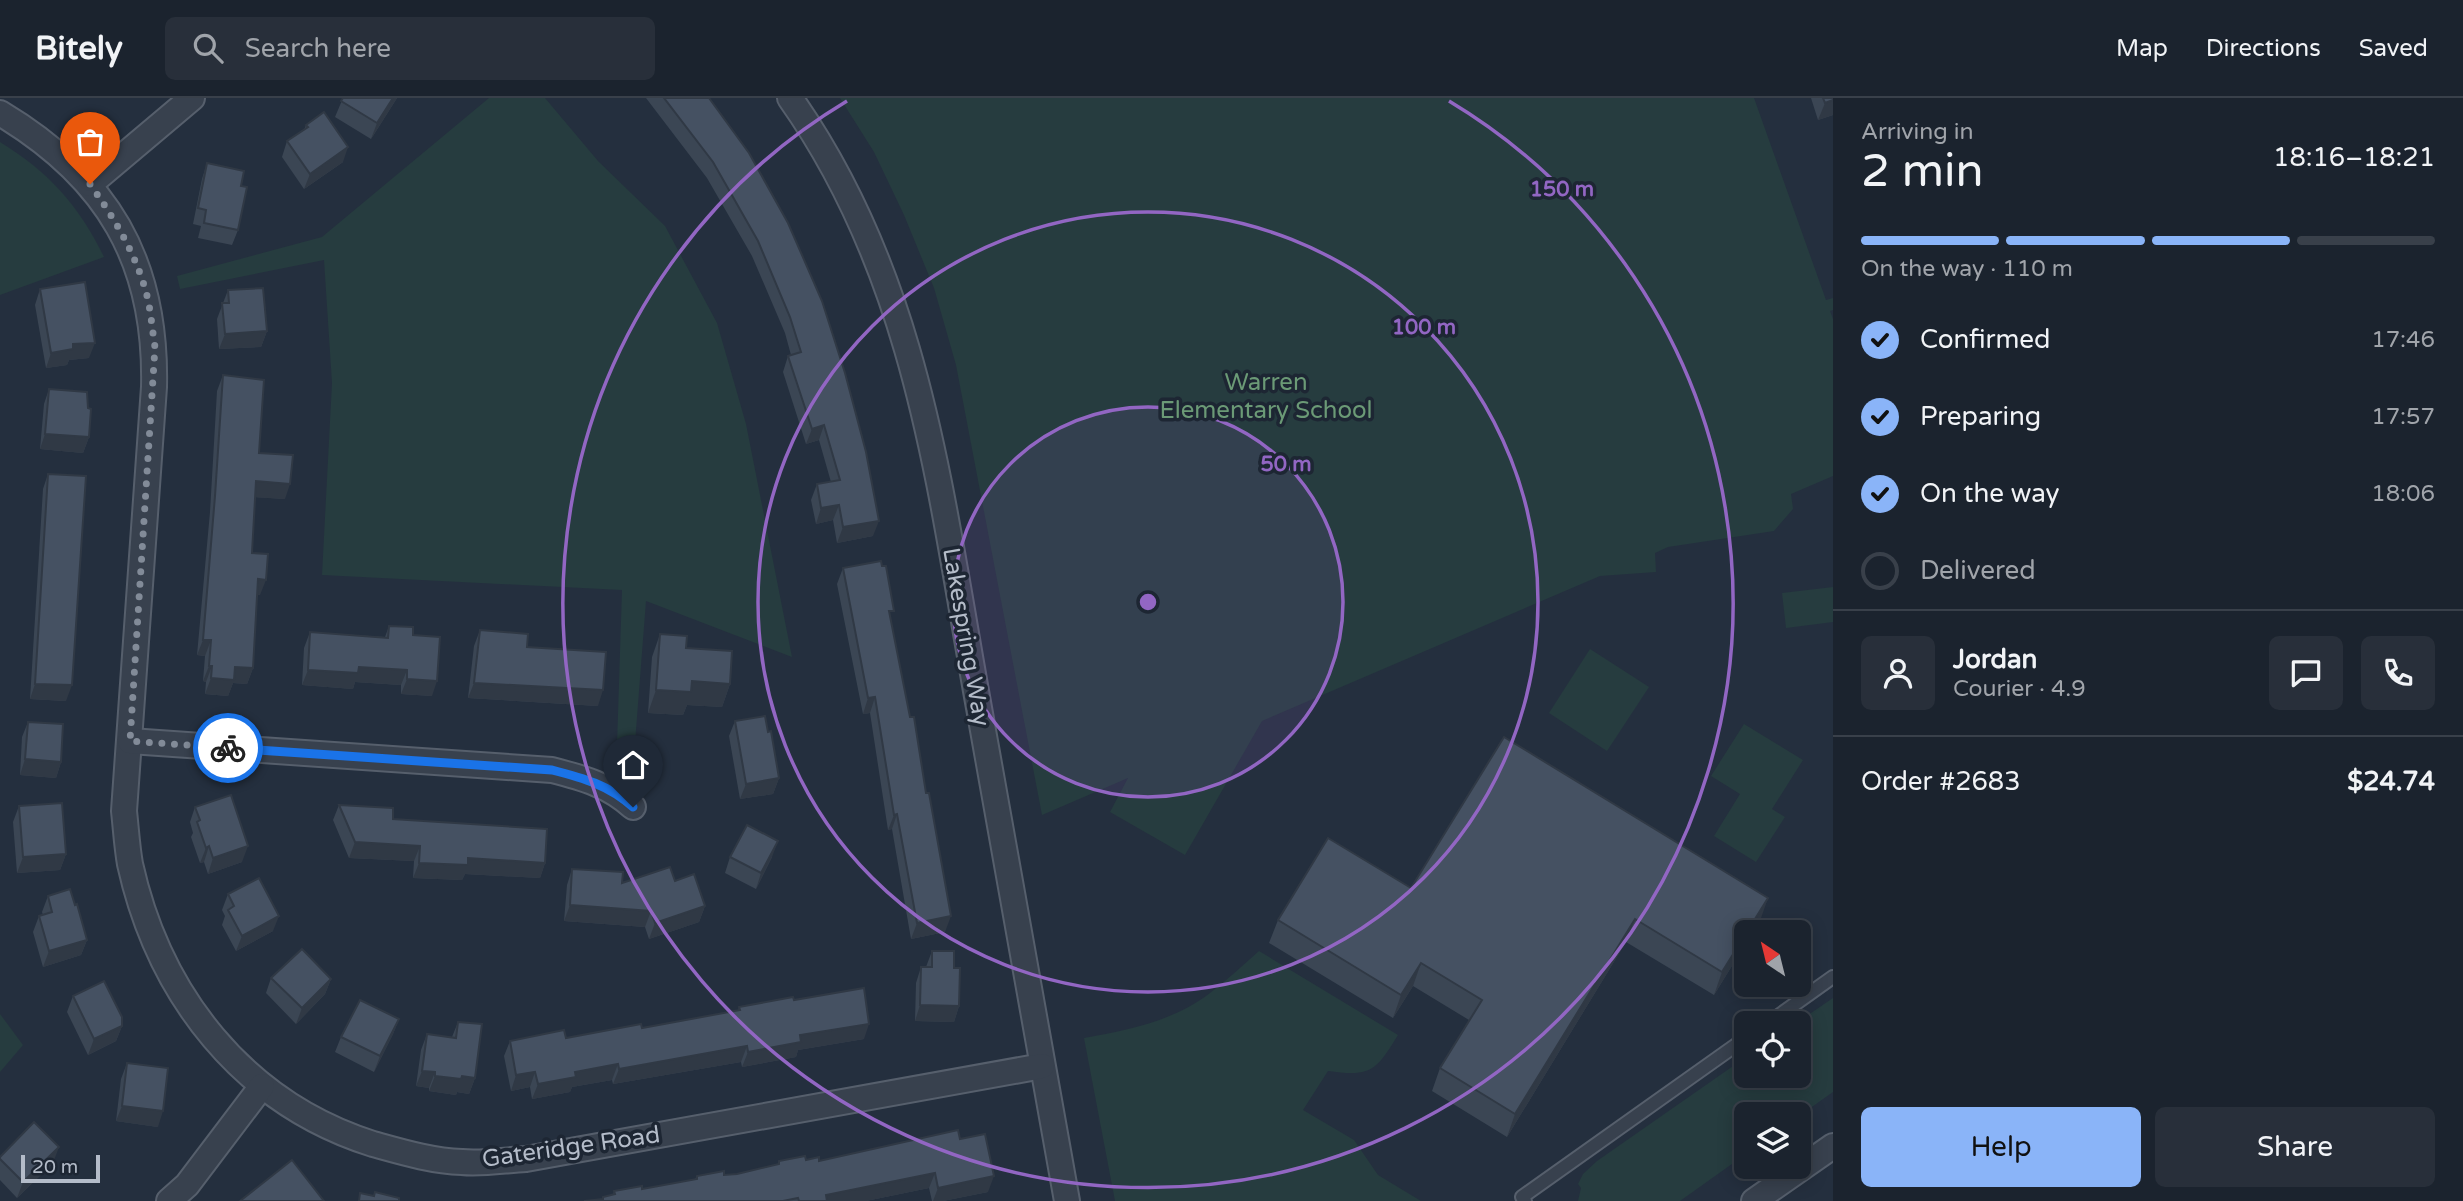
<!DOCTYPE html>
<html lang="en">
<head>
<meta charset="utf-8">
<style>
	:root { --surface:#1b232e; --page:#282f3a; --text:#f1f3f6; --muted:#a0a4aa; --line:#39404a; --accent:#8ab4f8 }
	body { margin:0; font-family:"Varela Round",sans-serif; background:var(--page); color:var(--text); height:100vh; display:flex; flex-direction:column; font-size:26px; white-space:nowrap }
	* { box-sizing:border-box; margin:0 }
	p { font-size:23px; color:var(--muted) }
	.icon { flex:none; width:38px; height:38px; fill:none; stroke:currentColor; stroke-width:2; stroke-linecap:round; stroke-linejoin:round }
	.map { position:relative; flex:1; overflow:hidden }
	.panel { display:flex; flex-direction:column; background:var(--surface); width:630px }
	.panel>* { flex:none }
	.needle { width:46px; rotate:325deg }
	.controls { position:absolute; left:1734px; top:822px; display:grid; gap:14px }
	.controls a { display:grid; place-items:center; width:77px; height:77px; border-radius:10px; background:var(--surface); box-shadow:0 4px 18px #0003,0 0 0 2px var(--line); font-size:35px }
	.scale { position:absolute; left:21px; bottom:18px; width:79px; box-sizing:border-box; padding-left:7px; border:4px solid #b4bcc9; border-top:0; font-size:19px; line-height:24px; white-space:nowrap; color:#b4bcc9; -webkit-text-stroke:5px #1d2633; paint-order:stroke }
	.pin { position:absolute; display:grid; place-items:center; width:60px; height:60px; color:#fff; margin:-72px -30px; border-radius:50% 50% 50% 0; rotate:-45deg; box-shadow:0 0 7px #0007 }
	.pin .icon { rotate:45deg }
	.courier { position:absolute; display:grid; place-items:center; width:70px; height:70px; margin:-35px; border:5px solid #1a73e8; border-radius:50%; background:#fff; color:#222; box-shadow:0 2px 9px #0007 }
	.headline em { font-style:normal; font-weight:600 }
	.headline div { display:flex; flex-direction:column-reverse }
	.headline { display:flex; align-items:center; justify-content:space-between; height:119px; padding:0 28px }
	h1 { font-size:46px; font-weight:600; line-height:52px }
	.bar { display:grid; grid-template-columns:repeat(4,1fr); gap:10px 7px; align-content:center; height:84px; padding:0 28px }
	.bar i { height:9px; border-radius:5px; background:var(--line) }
	.bar .on { background:var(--accent) }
	.bar p { grid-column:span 4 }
	.line { display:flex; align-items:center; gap:18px; padding:0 28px; border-top:2px solid var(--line) }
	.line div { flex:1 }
	.round { display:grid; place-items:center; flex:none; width:74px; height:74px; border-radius:10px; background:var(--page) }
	ol { padding:0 28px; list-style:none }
	li { display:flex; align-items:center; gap:21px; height:77px }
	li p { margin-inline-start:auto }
	li .icon { padding:7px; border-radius:50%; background:var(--accent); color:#111; stroke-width:4 }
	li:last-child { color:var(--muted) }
	li i { width:38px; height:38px; border:4px solid var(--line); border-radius:50% }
	.button { display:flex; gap:14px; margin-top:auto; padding:14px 28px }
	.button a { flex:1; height:80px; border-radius:10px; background:var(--accent); color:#111; font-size:28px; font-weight:600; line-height:80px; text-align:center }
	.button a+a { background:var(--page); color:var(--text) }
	header { display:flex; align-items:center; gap:42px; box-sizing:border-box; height:98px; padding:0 35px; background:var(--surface); border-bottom:2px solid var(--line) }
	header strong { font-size:33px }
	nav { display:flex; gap:38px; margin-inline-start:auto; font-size:24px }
	.search { width:490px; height:63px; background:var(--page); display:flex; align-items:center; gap:18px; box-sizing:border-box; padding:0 24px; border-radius:10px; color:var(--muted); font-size:26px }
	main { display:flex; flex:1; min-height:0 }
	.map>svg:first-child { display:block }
	.green { fill:#263c3f }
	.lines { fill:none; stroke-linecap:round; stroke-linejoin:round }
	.lane-casing { stroke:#565f6c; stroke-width:16 }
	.street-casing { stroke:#565f6c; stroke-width:28 }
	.lane { stroke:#38414e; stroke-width:12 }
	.street { stroke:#38414e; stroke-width:24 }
	.wall { fill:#3b4654 }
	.shaded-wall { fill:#303945 }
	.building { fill:#455162; stroke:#303945; stroke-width:2 }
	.done { stroke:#828b98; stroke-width:7; stroke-dasharray:0 12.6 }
	.route { stroke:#1a73e8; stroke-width:9 }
	.ring { fill:none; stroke:#9266c3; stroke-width:3.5 }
	.labels { text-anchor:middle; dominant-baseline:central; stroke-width:7; stroke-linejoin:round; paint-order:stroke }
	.park-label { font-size:24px; fill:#6b9a76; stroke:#1d2633 }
	.street-label { font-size:24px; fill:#b4bcc9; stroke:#1d2633 }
	.centre { fill:#9266c3; stroke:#1d2633; stroke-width:3.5 }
	.ring-label { font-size:21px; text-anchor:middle; font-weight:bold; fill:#9266c3; stroke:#1d2633; stroke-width:7; stroke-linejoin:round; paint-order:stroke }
</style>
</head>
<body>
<header>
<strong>Bitely</strong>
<div class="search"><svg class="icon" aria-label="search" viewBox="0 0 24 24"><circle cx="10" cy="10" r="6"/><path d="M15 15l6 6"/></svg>Search here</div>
<nav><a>Map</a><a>Directions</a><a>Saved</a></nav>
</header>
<main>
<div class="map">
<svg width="1833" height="1103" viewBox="0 0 1833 1103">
	<rect width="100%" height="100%" fill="#242f3e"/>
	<!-- green -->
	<g class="green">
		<polygon points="489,0 545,0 598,63 665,128 717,225 746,326 792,559 646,503 635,645 617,647 622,492 322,477 332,285 324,162 180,191 177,178 322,139"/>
		<polygon points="840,0 1754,0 1826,202 1833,200 1833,212 1830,213 1833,221 1833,378 1791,396 1793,411 1774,433 1668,449 1655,455 1656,474 1600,478 1262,623 1185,757 1110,714 1128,680 1042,717 956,267 934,190 904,117 874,54"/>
		<path d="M0,44C49,74 79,108 104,159L0,197Z"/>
		<polygon points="1833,489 1833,524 1786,530 1782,495"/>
		<polygon points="1590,551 1649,589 1607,653 1549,615"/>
		<polygon points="1744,626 1803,662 1772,711 1785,719 1756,764 1714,738 1740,696 1711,678"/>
		<path d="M1259,853L1398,937C1376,973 1371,979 1328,973L1303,1012L1354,1042L1378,1077L1421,1103H1115L1084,940C1128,932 1174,923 1210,895C1227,882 1243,867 1259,853Z"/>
		<polygon points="1833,900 1833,994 1799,1018 1746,1017 1746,1056 1680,1103 1578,1103 1581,1090 1578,1086 1583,1076 1597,1063 1746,959 1746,978 1799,978 1799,926 1795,926"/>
		<polygon points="0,916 23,947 0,974"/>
	</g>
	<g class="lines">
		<defs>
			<g id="lane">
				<polyline points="1767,926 1833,879"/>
				<polyline points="1525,1103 1522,1099 1746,940"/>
			</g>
			<g id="street">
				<path d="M790,0C916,178 939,385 976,593C1006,763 1036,933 1067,1103"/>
				<path d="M0,15C107,79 157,163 154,289L124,713C126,731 127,749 130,766C159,897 243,1005 373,1046C402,1054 432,1063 462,1064C483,1066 505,1062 526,1061L1042,968"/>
				<polyline points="90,86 192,0"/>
				<path d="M130,643L552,672C583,680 609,687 633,709"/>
				<polyline points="169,1103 187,1087 262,988"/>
				<polyline points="1754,1103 1833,1048"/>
			</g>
		</defs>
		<!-- lane casing -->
		<use href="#lane" class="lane-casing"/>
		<!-- street casing -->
		<use href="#street" class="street-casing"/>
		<!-- lane -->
		<use href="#lane" class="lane"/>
		<!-- street -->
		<use href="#street" class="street"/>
	</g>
	<!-- wall -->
	<g class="wall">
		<polygon points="343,0 397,0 371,41 335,19"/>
		<polygon points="646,0 709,0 873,438 837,445 833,422 816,426 811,402 817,386 831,384 819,342 806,346 783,274 788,258 791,257 785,235 752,158 707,80"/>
		<polygon points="1811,0 1833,0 1833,18 1833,17 1818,22"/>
		<polygon points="306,27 343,64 304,91 282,59 287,43 304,32"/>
		<polygon points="207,65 241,88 238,132 232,147 198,140 201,128 193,126 202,81"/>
		<polygon points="40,191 89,260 69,262 67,267 46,270 35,207"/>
		<polygon points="228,192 267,233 261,249 219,251 217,221"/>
		<polygon points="223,277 259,355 285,401 255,399 252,455 260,497 257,497 253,570 247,586 233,585 228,598 205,596 206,584 203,583 205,558 197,557 210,414 217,293"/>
		<polygon points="49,291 89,339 83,355 40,351 44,306"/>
		<polygon points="48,376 66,603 30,601 43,391"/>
		<polygon points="843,470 891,521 945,834 911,841 892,731 888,732 870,615 863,616 837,486"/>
		<polygon points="389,528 413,537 432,598 401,596 401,587 355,584 353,591 302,587 304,550 310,534 385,539"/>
		<polygon points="480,532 527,549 598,608 468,600 474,548"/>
		<polygon points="660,536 686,550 730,586 722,609 687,607 683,617 648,615 652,559"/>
		<polygon points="735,623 779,680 773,696 740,701 729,638"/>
		<polygon points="28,624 61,664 56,680 20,677 22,639"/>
		<polygon points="339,707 393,721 545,765 540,780 465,776 462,782 413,780 414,763 349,760 333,722"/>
		<polygon points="19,708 66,756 60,772 17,775 13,724"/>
		<polygon points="195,709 242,764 208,776 204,764 200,765 191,739 193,735 190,724"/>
		<polygon points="730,759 772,759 756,791 725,775"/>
		<polygon points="572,771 622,785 675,783 705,808 699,824 649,841 645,829 564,823 567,787"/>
		<polygon points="1411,790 1760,823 1746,835 1746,845 1714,897 1626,844 1507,1039 1432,993 1440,970 1469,922 1413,888 1393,920 1269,845 1278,822"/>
		<polygon points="228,796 273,833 236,853 222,827 225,818 222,812"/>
		<polygon points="48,798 75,807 87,842 81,857 43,869 33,834 39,818 43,817 42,814"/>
		<polygon points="932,853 954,870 959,908 954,924 915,923 916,885 921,869 926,869"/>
		<polygon points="271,880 331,881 325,896 296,926 266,895"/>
		<polygon points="73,898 122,928 116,943 88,957 67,914"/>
		<polygon points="794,902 864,941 798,952 796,959 742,969 741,964 613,986 612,982 572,989 570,994 532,1001 530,989 511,993 504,958 510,943 566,940 642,930 738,913 739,909"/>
		<polygon points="399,921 393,936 374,974 335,954 341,939"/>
		<polygon points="458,924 475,980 469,996 457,994 456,997 429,993 429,990 416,988 421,952 427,936 452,939"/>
		<polygon points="127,965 158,1029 116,1023 121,981"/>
		<polygon points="960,1041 988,1094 943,1103 932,1103 929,1090 866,1103 584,1103 602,1101 603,1099 613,1097 614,1093 642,1091 695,1081 697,1078 737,1076 778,1066 779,1063 819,1063"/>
		<polygon points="0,1059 53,1065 17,1100 0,1082"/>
	</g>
	<!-- shaded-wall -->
	<g class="shaded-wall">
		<polygon points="393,0 397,0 371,41 377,25"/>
		<polygon points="1833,2 1833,17 1818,22 1825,5"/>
		<polygon points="348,49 343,64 304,91 310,76"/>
		<polygon points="267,233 261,249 219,251 225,236"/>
		<polygon points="95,245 89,260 69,262 67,267 46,270 51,255 73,246"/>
		<polygon points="824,327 819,342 806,346 812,331"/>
		<polygon points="45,336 89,339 83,355 40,351"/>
		<polygon points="256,383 290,386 285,401 251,399"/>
		<polygon points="839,407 833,422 816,426 821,410"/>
		<polygon points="879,423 873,438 837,445 843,429"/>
		<polygon points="258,481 266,482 260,497 253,497"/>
		<polygon points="203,542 211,542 205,558 197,557"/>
		<polygon points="209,568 212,568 206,584 203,583"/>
		<polygon points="235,569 253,570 247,586 233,585 228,598 205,596 211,580"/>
		<polygon points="359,569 407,572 401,587 355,584 353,591 302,587 308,572"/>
		<polygon points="407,581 437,583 432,598 401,596"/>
		<polygon points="692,583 730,586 722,609 687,607 683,617 648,615 656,592"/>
		<polygon points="474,585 603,592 598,608 468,600"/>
		<polygon points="35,586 72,587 66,603 30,601"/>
		<polygon points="875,599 870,615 863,616 868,600"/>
		<polygon points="25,661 61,664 56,680 20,677"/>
		<polygon points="779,680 773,696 740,701 746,686"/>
		<polygon points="897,716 892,731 888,732 894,717"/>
		<polygon points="778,743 772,759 756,791 761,775"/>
		<polygon points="355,744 420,748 414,763 349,760"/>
		<polygon points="209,748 204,764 200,765 206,750"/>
		<polygon points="248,748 242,764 208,776 213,760"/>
		<polygon points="66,756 60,772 17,775 23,759"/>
		<polygon points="468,760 545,765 540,780 465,776 462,782 413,780 419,765"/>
		<polygon points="1768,800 1760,823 1753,835 1747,835"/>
		<polygon points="570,807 651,813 645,829 564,823"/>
		<polygon points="705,808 699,824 649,841 655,825"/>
		<polygon points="279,818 273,833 236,853 242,838"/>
		<polygon points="951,818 945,834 911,841 917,825"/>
		<polygon points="1635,821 1626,844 1507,1039 1515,1016"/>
		<polygon points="1746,835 1746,845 1714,897 1722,874"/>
		<polygon points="87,842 81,857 43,869 49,853"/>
		<polygon points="1421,865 1413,888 1393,920 1401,897"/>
		<polygon points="331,881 325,896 296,926 302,910"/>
		<polygon points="920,907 959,908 954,924 915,923"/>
		<polygon points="399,921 393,936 374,974 380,958"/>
		<polygon points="869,926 864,941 798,952 796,959 742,969 748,954 800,937"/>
		<polygon points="122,928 116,943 88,957 94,941"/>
		<polygon points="747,948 741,964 613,986 619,971"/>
		<polygon points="618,966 612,982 572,989 570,994 532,1001 538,986 575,974"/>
		<polygon points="422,973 435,974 429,990 416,988"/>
		<polygon points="535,974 530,989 511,993 516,977"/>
		<polygon points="435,978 462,978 475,980 469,996 457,994 456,997 429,993"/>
		<polygon points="122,1008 163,1013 158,1029 116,1023"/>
		<polygon points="59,1049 53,1065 17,1100 23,1084"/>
		<polygon points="935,1075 929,1090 866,1103 824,1103 826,1097"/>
		<polygon points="994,1078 988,1094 943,1103 933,1103 938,1090"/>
	</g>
	<!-- building -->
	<g class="building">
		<polygon points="343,0 393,0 377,25 341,3"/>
		<polygon points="664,0 709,0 749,55 788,125 822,203 845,275 866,354 879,423 843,429 839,407 821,410 817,386 840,382 824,327 812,331 788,258 801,254 790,219 758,143 713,64"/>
		<polygon points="1823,0 1833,0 1833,2 1825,5"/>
		<polygon points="324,14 348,49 310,76 287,43 308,29 306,27"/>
		<polygon points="207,65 244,73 241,88 247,89 238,132 204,125 206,112 198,110"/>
		<polygon points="85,184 95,245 73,246 73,251 51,255 40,191"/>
		<polygon points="263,190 267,233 225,236 222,205 229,205 228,192"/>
		<polygon points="223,277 264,282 259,355 293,357 290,386 256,383 252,455 268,456 266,482 258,481 253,570 235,569 234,582 211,580 212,568 209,568 211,542 203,542 215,398"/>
		<polygon points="49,291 87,294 88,310 91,311 89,339 45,336"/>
		<polygon points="48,376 86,378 72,587 35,586"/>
		<polygon points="881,463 882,468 886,468 894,513 889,513 910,619 914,619 926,695 929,695 951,818 917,825 897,716 894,717 875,599 868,600 843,470"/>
		<polygon points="389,528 413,529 413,537 440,539 437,583 407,581 407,572 359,569 358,575 308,572 310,534 388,540"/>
		<polygon points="480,532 528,536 527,549 606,554 603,592 474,585"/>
		<polygon points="660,536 687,538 686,550 732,553 730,586 692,583 691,594 656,592"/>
		<polygon points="765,618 768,634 771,633 779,680 746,686 735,623"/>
		<polygon points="28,624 63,626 61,664 25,661"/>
		<polygon points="1504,639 1768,800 1722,874 1635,821 1515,1016 1440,970 1482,902 1421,865 1401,897 1278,822 1328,740 1411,790"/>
		<polygon points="231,697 248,748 213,760 209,748 206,750 197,724 200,722 195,709"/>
		<polygon points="62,705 66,756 23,759 19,708"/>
		<polygon points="339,707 393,710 393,721 547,731 545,765 468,760 468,767 419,765 420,748 355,744"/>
		<polygon points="747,727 778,743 761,775 730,759"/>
		<polygon points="670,769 675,783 694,776 705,808 655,825 651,813 570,807 572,771 623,774 622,785"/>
		<polygon points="259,780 279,818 242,838 228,812 234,808 228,796"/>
		<polygon points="70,791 75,807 77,806 87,842 49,853 39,818 52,814 48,798"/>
		<polygon points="302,851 331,881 302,910 271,880"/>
		<polygon points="932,853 954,853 954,870 960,870 959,908 920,907 921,869 932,869"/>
		<polygon points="104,883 122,919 122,928 94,941 73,898"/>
		<polygon points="864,890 869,926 800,937 801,944 748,954 747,948 619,971 618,966 575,974 576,979 538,986 535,974 516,977 510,943 564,932 566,940 641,926 642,930 740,912 739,909 793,899 794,902"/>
		<polygon points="360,902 399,921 380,958 341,939"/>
		<polygon points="458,924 482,926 475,980 462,978 461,981 435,978 435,974 422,973 427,936 456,940"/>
		<polygon points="127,965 168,970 163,1013 122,1008"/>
		<polygon points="34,1024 59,1049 23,1084 0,1061 0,1059"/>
		<polygon points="958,1032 960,1041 985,1036 994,1078 938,1090 935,1075 826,1097 827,1103 799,1103 798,1100 783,1103 584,1103 603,1101 603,1099 615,1096 614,1093 642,1088 642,1091 697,1081 697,1078 724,1073 724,1077 737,1076 779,1066 779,1063 805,1058 806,1062 819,1059 819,1063"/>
		<polygon points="292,1062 324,1103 240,1103"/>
		<polygon points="375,1094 399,1100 399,1103 359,1103 360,1095 374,1098"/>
	</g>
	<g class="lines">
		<!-- done -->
		<path class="done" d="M90,86C114,120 135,154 146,194C151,212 152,231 155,249L130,643L228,650"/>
		<!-- route -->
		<path class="route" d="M228,650L552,672C583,680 609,687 633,709"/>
	</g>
	<!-- distance rings -->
	<circle cx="1148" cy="504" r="195" fill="#9266c3" fill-opacity=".12"/>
	<g class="ring">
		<circle cx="1148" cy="504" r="195"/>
		<circle cx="1148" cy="504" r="390"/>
		<path d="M1449 3A585 585 0 1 1 847 3"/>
	</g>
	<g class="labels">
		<!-- park labels -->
		<g class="park-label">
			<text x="1266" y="284">Warren<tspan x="1266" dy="28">Elementary School</tspan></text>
		</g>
		<!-- street labels -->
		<g class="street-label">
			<text transform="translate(966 539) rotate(80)">Lakespring Way</text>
			<text transform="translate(571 1049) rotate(-8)">Gateridge Road</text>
		</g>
	</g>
	<circle cx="1148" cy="504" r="10" class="centre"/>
	<g class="ring-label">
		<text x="1562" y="98">150 m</text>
		<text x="1424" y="236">100 m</text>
		<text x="1286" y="373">50 m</text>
	</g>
</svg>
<div class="controls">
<a><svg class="needle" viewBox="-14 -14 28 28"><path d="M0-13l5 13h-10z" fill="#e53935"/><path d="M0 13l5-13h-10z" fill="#a0a4aa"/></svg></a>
<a><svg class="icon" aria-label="locate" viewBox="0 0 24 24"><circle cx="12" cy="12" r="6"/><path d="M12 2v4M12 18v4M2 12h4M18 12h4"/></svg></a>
<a><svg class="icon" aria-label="layers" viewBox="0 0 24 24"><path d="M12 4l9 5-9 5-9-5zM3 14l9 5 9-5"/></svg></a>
</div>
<div class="scale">20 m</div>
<div class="pin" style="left:90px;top:86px;background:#ea580c"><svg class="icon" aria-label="bag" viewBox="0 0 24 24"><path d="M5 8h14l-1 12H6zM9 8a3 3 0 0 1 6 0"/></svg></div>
<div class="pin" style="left:633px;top:709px;background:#1f2937"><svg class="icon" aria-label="home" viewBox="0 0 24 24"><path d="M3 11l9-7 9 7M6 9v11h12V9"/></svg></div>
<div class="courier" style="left:228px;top:650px"><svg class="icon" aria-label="bike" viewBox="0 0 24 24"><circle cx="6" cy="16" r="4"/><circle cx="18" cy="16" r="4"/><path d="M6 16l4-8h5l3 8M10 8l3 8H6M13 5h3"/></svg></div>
</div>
<section class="panel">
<div class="headline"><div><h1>2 min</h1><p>Arriving in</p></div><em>18:16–18:21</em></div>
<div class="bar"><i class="on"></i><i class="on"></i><i class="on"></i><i></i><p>On the way · 110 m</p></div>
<ol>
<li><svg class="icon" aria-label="check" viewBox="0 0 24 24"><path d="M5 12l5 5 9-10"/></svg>Confirmed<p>17:46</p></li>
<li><svg class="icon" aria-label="check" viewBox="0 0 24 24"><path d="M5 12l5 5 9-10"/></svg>Preparing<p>17:57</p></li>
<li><svg class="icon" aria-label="check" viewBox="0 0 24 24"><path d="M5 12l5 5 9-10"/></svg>On the way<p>18:06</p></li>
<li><i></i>Delivered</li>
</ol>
<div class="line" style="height:126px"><a class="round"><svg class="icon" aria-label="person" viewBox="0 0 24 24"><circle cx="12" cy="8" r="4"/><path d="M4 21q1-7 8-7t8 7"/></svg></a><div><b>Jordan</b><p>Courier · 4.9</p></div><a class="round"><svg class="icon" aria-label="chat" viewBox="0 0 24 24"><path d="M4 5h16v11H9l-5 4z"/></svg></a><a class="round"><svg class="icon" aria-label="phone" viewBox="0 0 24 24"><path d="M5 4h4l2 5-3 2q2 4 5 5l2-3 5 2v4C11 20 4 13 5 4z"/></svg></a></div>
<div class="line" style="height:91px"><div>Order #2683</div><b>$24.74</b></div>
<div class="button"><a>Help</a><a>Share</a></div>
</section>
</main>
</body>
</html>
